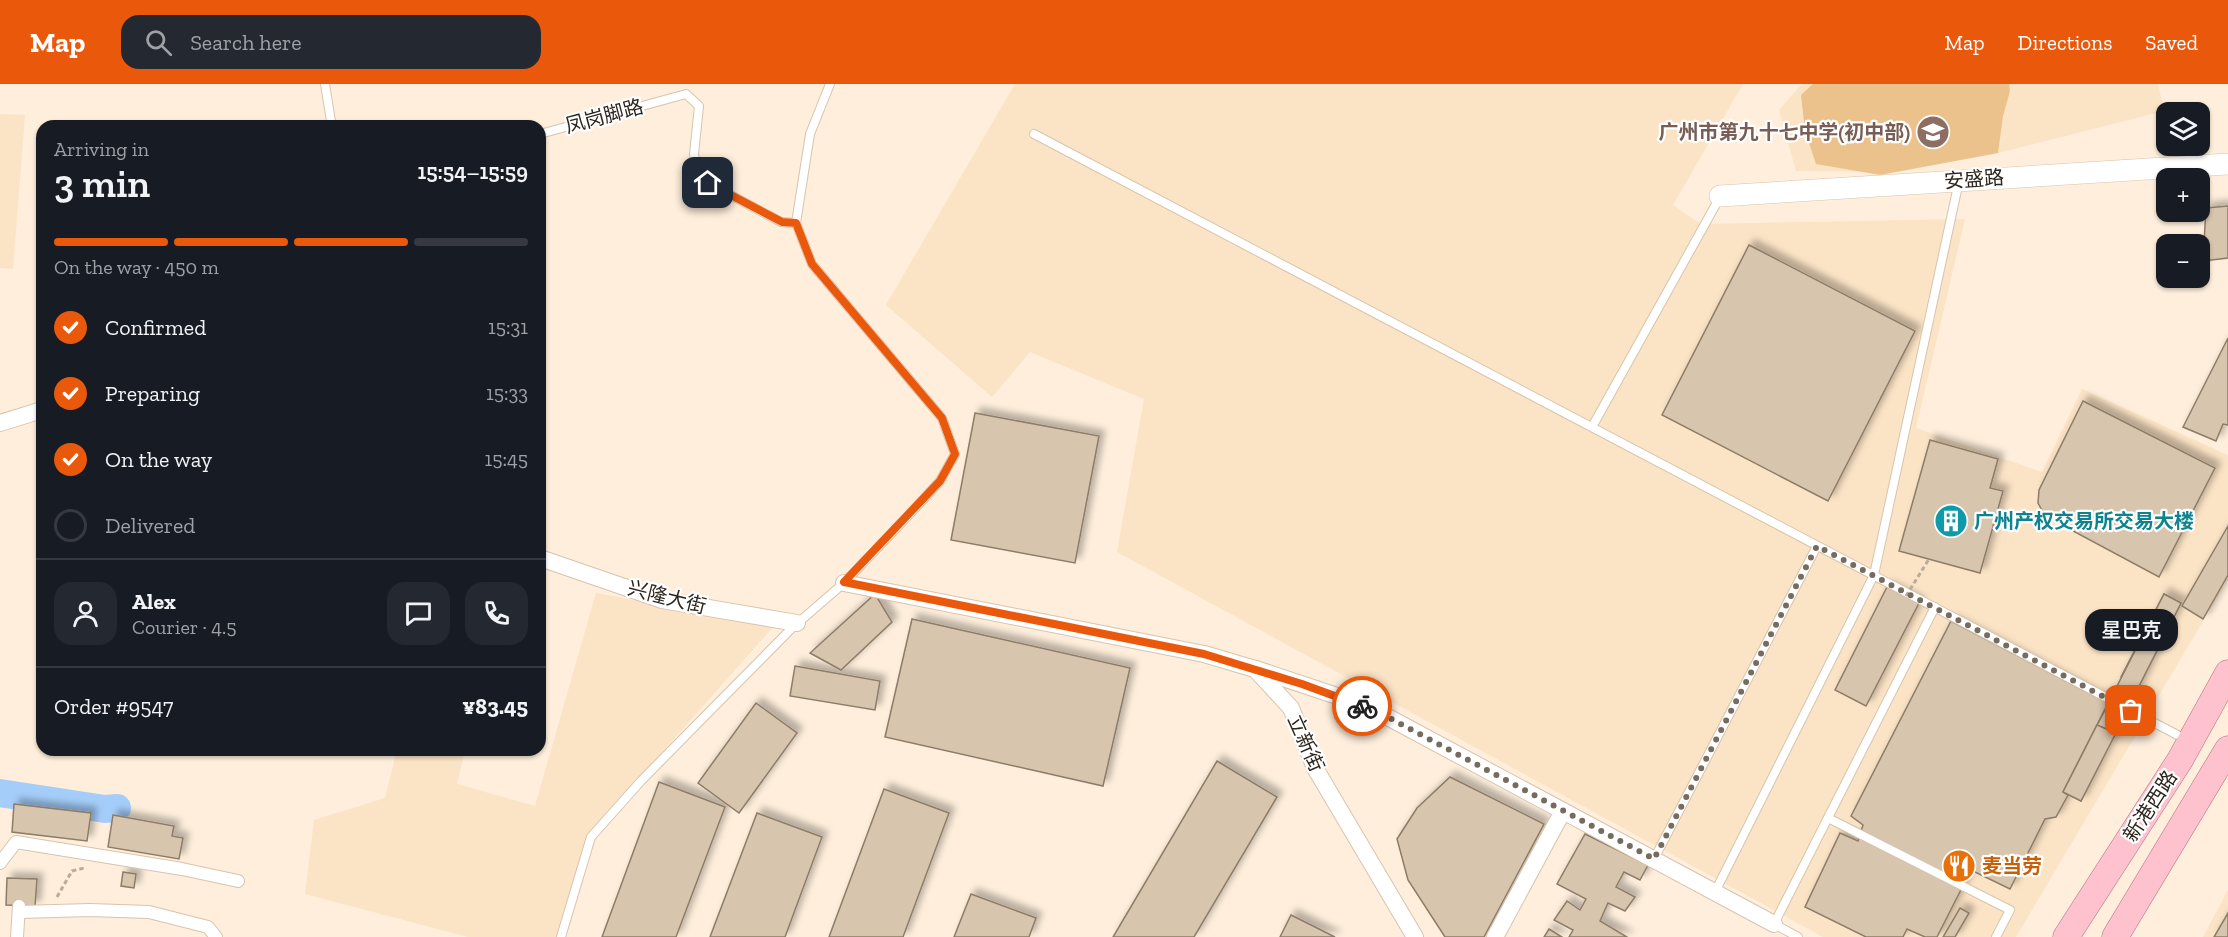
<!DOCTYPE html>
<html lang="en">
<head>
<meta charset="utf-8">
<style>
	:root { --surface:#171b24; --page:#242831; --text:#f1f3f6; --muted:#9ea1a6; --line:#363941; --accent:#ea580c }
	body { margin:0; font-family:"Zilla Slab","Noto Sans SC",serif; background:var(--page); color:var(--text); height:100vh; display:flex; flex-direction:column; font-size:22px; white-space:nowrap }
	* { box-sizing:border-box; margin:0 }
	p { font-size:20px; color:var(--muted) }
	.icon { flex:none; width:33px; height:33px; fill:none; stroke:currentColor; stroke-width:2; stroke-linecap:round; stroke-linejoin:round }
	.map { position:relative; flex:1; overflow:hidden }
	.sheet { position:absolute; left:36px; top:36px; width:510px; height:636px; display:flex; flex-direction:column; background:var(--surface); border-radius:18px; box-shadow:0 2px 4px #0004 }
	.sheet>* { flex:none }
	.fabs { position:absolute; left:2156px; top:18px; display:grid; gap:12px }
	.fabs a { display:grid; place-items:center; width:54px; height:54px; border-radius:12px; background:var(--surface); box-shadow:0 2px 4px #0004; font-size:30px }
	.pin { position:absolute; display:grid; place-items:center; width:51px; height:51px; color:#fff; margin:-26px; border-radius:12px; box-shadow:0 3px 9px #0006 }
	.courier { position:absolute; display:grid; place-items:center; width:60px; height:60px; margin:-30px; border:4px solid #ea580c; border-radius:50%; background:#fff; color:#222; box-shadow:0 2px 8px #0007 }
	.bubble { position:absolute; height:42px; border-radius:18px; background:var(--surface); box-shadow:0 2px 4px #0004; font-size:20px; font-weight:600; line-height:42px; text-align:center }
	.summary em { font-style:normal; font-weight:600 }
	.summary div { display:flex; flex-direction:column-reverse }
	.summary { display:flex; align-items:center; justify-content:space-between; height:102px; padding:0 18px }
	h1 { font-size:39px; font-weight:600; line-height:45px }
	.bar { display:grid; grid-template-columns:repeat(4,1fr); gap:9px 6px; align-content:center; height:72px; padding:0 18px }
	.bar i { height:8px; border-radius:4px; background:var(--line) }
	.bar .selected { background:var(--accent) }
	.bar p { grid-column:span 4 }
	.line { display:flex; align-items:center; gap:15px; padding:0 18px; border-top:2px solid var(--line) }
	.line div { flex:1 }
	.round { display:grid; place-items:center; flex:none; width:63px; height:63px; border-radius:18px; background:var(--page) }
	ol { padding:0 18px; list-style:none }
	li { display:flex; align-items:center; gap:18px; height:66px }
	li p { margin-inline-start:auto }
	li .icon { padding:6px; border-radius:50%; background:var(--accent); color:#fff; stroke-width:4 }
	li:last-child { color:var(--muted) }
	li i { width:33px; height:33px; border:3px solid var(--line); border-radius:50% }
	header { display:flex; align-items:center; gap:36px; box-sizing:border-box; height:84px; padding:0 30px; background:var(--accent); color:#fff }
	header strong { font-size:28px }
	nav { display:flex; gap:33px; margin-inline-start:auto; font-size:21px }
	.search { width:420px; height:54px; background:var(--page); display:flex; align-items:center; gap:15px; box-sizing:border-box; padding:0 21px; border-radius:18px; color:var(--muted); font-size:22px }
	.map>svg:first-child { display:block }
	.built { fill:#fbe3c5 }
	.green { fill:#ecc28c }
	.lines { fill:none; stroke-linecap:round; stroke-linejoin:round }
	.river { stroke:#a4cdf9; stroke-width:28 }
	.building { fill:#d8c5ae; stroke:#8d7c67; stroke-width:1.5; filter:url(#shadow) }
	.service-casing { stroke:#d7c4ad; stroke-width:10 }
	.pedestrian-casing { stroke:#d7c4ad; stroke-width:14 }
	.minor-casing { stroke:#d7c4ad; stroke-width:18 }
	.tertiary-casing { stroke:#d7c4ad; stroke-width:22 }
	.primary-casing { stroke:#b4707a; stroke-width:27 }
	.path { stroke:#b9ac9d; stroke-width:3; stroke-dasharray:4.5 3; stroke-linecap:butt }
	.service { stroke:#fff; stroke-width:8 }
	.pedestrian { stroke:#fff; stroke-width:12 }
	.minor { stroke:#fff; stroke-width:16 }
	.tertiary { stroke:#fff; stroke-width:21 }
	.primary { stroke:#fec1ce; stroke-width:26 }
	.path-bridge { stroke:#b9ac9d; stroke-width:3; stroke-dasharray:4.5 3; stroke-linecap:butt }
	.done { stroke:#766b5f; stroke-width:6; stroke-dasharray:0 10.8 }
	.route { stroke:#ea580c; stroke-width:8 }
	.labels { text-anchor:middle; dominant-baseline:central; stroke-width:4.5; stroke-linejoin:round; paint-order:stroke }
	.street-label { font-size:20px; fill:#2c251c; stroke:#fff }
	.education-label { font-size:20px; font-weight:bold; fill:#785e54; stroke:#fff; text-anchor:end }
	.culture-label { font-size:20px; font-weight:bold; fill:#0d838f; stroke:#fff; text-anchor:start }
	.food-label { font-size:20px; font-weight:bold; fill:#c56008; stroke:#fff; text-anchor:start }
</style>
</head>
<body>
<header>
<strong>Map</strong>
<div class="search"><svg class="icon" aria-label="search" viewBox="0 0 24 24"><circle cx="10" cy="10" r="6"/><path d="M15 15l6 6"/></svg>Search here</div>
<nav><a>Map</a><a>Directions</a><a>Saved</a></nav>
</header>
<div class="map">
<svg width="2228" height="853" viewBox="0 0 2228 853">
	<defs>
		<filter id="shadow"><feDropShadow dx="5.5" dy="-5.5" stdDeviation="3" flood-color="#0004"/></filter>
	</defs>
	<rect width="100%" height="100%" fill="#feeedb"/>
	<!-- built -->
	<g class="built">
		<polygon points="1015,0 1743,0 1673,121 1701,140 1965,135 1916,344 2042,388 2082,305 2228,371 2228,495 2016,853 1823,853 1117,468 1144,315 1030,268 992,313 886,221"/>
		<polygon points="1802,0 2158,0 2164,27 1998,69 1897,88 1796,87 1779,26"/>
		<polygon points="0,30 25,31 13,185 0,184"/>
		<polygon points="596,509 773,543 588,752 557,853 468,853 305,810 314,736 385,714 397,666 465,666 457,700 535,722"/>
		<polygon points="2228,806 2228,853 2203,853"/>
	</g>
	<!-- green -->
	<polygon class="green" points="1813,0 2009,0 2010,7 2003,32 1998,69 1880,91 1816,80 1805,47 1801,11"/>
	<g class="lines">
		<!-- river -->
		<polyline class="river" points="0,709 105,725 117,724"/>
	</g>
	<!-- building -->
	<g class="building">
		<polygon points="2228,122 2228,174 2203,177 2206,124"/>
		<polygon points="1749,161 1915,247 1828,417 1662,331"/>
		<polygon points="2228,254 2228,341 2223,340 2216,357 2183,343"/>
		<polygon points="2083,317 2215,384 2159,493 2045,432 2038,419 2039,406"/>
		<polygon points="975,329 1099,352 1075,479 951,456"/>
		<polygon points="1930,356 1998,375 1990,404 2003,407 1980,489 1899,467"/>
		<polygon points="2228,442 2228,491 2203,535 2182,522"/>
		<polygon points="1887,503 1919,519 1866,622 1835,606"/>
		<polygon points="875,510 892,538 841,586 810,569"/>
		<polygon points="2164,510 2181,519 2139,602 2121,593"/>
		<polygon points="2164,510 2181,519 2081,717 2063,708"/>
		<polygon points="912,535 1130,584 1103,702 885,653"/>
		<polygon points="1951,537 2108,619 2063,708 2068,711 2056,733 2045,735 2010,805 1971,786 1937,853 1925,853 1907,845 1903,853 1866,853 1805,823 1840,749 1858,757 1863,741 1851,732"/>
		<polygon points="795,582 880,597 875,626 790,612"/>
		<polygon points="756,619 797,649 739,729 698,699"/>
		<polygon points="2097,641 2116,649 2081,717 2063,708"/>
		<polygon points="1217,677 1277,713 1194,853 1113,853"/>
		<polygon points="1450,693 1544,740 1484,853 1445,853 1408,796 1397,755 1417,724"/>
		<polygon points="659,698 725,723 676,853 602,853"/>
		<polygon points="884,705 949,729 903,853 829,853"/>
		<polygon points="14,720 91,729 87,757 12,748"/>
		<polygon points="757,729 822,753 785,853 710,853"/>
		<polygon points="113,731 174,742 172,752 183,754 179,775 108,763"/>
		<polygon points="1585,750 1648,781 1640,796 1624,788 1616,803 1635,813 1625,827 1608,819 1600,837 1627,853 1569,853 1573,846 1554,836 1567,817 1580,826 1586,815 1557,800"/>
		<polygon points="123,788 136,790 134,804 121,802"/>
		<polygon points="7,794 37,795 35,822 6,821"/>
		<polygon points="971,810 1036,834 1029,853 954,853"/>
		<polygon points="1960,824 1969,829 1955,853 1943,853"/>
		<polygon points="2228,829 2228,853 2214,853"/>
		<polygon points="1291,831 1335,853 1280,853"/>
		<polygon points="1549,845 1562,853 1544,853"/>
	</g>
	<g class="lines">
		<defs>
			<g id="service">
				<polyline points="325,0 331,37 335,42"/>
				<polyline points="540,50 686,10 699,22 694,70 698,90 708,99 781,138 796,139"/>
				<polyline points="1034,50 2187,656"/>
				<polyline points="1592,343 1720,113"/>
				<polyline points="1828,734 2010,826 1996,853"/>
				<polyline points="1654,775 1817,462"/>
				<polyline points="1715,808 1874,491 1959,97"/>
				<polyline points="561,853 591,753 641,697 706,631 792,544 844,499 906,434 940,397 955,370 942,334 812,180 796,139 810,50 830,0"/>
				<polyline points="1798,853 1774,840 1935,523"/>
			</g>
			<g id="pedestrian">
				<polyline points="0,779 16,758 182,785 238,797"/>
				<polyline points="19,828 90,826 149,828 208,843 216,853"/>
				<polyline points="17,853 19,822"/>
			</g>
			<g id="minor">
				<polyline points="0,339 42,326"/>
				<polyline points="540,474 662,516 797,539"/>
				<polyline points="844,499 1204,570 1255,585 1291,624 1315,684 1415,853"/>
				<polyline points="1256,585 1346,615 1382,630 1774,840"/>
				<polyline points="1495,853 1563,727"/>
			</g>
			<polyline id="tertiary" points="1720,112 2228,80"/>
			<g id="primary">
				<polyline points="2066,853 2180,676 2228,589"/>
				<polyline points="2115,853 2228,665"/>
			</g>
		</defs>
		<!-- service casing -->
		<use href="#service" class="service-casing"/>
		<!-- pedestrian casing -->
		<use href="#pedestrian" class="pedestrian-casing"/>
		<!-- minor casing -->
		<use href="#minor" class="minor-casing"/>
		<!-- tertiary casing -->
		<use href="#tertiary" class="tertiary-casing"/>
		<!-- primary casing -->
		<use href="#primary" class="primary-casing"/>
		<!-- path -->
		<polyline class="path" points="57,813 72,787 84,784"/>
		<!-- service -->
		<use href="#service" class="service"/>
		<!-- pedestrian -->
		<use href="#pedestrian" class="pedestrian"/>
		<!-- minor -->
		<use href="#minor" class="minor"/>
		<!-- tertiary -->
		<use href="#tertiary" class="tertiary"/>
		<!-- primary -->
		<use href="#primary" class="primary"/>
		<!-- path-bridge -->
		<polyline class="path-bridge" points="1906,512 1929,475"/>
	</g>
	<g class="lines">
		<!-- done -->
		<polyline class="done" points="1362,622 1382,630 1654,775 1817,462 2131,627"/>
		<!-- route -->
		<polyline class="route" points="708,99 782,138 796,139 812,180 942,334 955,370 940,397 844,498 1204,570 1302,600 1362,622"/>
	</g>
	<!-- icons -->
	<defs>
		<symbol id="school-disc" viewBox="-11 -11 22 22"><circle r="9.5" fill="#8d6e63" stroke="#fff"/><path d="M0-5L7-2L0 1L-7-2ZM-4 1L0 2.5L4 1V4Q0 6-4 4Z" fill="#fff"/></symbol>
		<symbol id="building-disc" viewBox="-11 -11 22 22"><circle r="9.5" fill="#0f9aa8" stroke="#fff"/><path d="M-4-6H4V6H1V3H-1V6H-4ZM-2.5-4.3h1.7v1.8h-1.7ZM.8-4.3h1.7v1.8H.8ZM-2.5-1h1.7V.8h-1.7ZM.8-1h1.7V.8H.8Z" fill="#fff"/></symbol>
		<symbol id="restaurant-disc" viewBox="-11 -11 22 22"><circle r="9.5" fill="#e8710a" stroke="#fff"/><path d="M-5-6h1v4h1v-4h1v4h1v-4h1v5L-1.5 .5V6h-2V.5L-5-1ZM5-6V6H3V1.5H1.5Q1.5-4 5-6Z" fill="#fff"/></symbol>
	</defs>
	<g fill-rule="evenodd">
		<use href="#school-disc" x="1914" y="29" width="38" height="38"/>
		<use href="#building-disc" x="1932" y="418" width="38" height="38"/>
		<use href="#restaurant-disc" x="1940" y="763" width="38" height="38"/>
	</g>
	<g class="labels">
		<!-- street labels -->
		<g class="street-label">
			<text transform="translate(604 32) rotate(-15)">凤岗脚路</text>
			<text transform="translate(1974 95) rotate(-4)">安盛路</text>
			<text transform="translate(667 513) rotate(14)">兴隆大街</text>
			<text transform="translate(1306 659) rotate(66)">立新街</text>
			<text transform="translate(2150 722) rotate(-57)">新港西路</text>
		</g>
		<!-- education labels -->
		<g class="education-label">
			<text x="1910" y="48">广州市第九十七中学(初中部)</text>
		</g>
		<!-- culture labels -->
		<g class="culture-label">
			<text x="1974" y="437">广州产权交易所交易大楼</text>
		</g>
		<!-- food labels -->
		<g class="food-label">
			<text x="1982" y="782">麦当劳</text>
		</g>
	</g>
</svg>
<div class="fabs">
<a><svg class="icon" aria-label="layers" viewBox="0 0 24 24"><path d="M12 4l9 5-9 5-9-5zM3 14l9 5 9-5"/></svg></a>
<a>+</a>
<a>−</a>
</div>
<div class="pin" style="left:2131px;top:627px;background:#ea580c"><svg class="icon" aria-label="bag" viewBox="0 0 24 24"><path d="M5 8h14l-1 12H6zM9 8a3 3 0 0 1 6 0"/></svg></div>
<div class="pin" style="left:708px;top:99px;background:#1f2937"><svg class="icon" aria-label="home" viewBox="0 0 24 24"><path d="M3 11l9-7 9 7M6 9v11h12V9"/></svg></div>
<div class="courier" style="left:1362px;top:622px"><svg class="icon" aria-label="bike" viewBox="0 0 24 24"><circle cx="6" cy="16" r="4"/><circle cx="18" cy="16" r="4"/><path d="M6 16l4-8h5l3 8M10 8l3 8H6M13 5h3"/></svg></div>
<div class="bubble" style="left:2085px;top:525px;width:93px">星巴克</div>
<section class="sheet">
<div class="summary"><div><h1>3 min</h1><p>Arriving in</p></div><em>15:54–15:59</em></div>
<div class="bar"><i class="selected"></i><i class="selected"></i><i class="selected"></i><i></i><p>On the way · 450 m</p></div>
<ol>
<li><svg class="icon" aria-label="check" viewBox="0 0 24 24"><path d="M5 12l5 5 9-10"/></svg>Confirmed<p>15:31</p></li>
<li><svg class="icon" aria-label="check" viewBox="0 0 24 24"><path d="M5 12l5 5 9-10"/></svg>Preparing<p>15:33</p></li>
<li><svg class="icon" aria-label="check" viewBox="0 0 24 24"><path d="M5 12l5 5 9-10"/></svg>On the way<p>15:45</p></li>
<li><i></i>Delivered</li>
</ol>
<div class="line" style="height:108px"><a class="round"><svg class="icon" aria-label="person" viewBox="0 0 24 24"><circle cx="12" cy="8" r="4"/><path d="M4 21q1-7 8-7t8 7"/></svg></a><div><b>Alex</b><p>Courier · 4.5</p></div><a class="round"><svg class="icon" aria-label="chat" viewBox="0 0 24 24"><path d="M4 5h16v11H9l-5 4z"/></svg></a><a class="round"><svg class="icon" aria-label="phone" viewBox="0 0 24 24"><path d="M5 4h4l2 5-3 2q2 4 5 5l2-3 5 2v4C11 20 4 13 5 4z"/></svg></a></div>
<div class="line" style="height:78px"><div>Order #9547</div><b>¥83.45</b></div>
</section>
</div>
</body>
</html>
